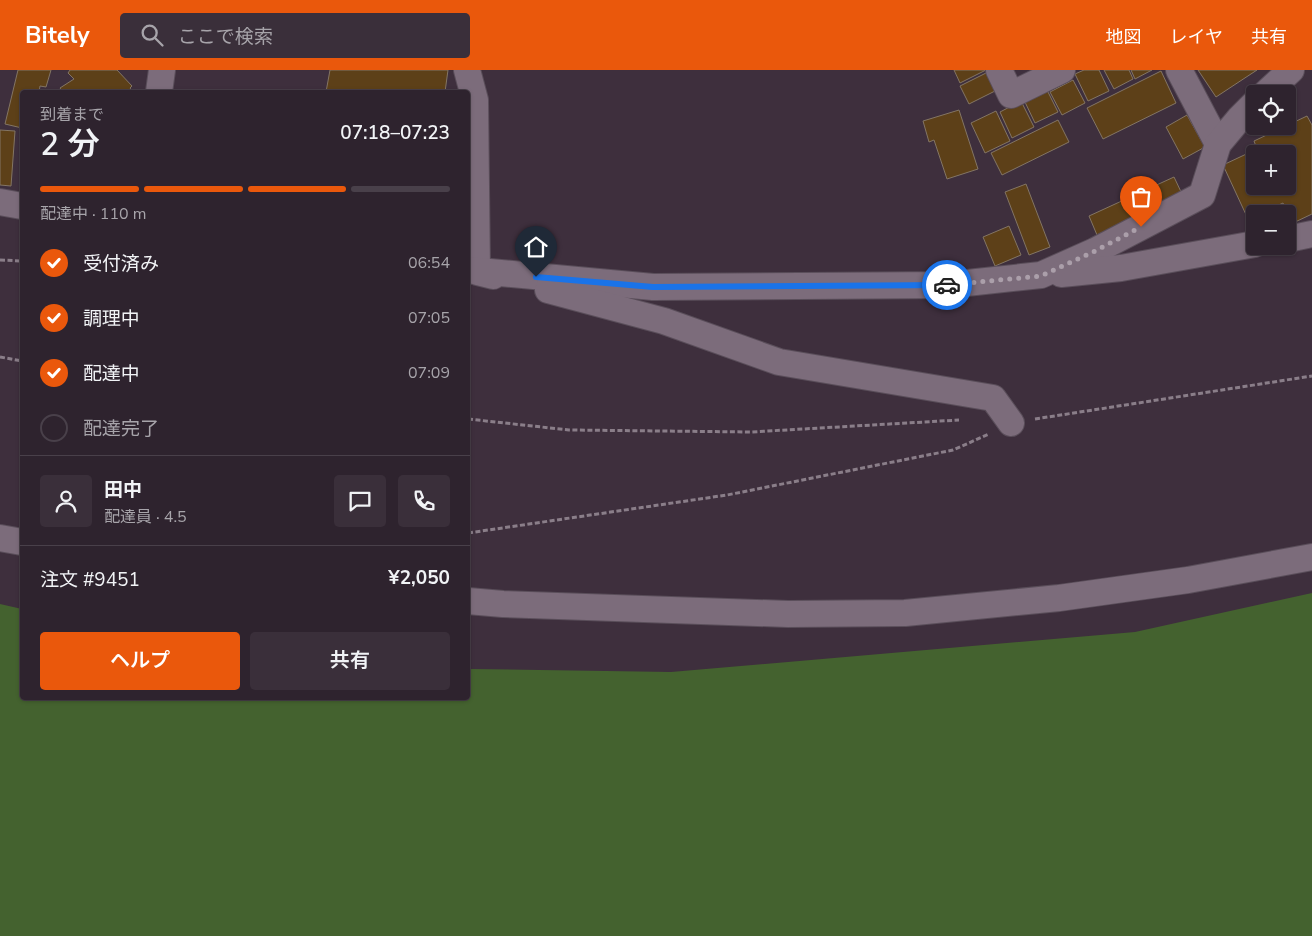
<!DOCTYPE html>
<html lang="ja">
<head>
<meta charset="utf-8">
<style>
	:root { --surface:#2e232e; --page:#3a2f3a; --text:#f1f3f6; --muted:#a7a4aa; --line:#49404a; --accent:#ea580c }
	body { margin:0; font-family:"Nunito Sans","Noto Sans JP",sans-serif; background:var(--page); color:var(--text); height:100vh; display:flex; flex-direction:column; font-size:19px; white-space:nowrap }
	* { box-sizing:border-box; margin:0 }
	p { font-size:16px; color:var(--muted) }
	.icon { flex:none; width:28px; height:28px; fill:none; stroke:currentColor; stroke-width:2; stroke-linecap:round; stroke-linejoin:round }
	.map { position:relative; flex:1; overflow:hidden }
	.details { position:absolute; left:20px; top:20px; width:450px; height:610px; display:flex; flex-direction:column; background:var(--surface); border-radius:5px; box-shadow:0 1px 4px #0004,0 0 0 1px var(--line) }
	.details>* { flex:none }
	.tools { position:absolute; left:1246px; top:15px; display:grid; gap:10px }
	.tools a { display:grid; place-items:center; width:50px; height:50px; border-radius:5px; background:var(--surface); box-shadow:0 1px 4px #0004,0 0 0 1px var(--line); font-size:25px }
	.pin { position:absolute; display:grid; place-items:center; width:42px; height:42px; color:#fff; margin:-51px -21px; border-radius:50% 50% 50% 0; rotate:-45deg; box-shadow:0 0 5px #0007 }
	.pin .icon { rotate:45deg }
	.courier { position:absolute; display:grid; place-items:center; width:50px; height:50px; margin:-25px; border:4px solid #1a73e8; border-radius:50%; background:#fff; color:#222; box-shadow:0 1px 6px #0007 }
	.summary em { font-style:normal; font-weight:600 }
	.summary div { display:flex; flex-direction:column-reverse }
	.summary { display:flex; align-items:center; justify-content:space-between; height:85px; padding:0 20px }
	h1 { font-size:32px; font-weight:600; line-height:38px }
	.bar { display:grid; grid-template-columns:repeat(4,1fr); gap:8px 5px; align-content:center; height:60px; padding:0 20px }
	.bar i { height:6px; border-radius:4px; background:var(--line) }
	.bar .active { background:var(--accent) }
	.bar p { grid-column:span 4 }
	.line { display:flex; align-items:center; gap:12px; padding:0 20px; border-top:1px solid var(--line) }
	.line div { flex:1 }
	.round { display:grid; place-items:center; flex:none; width:52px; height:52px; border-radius:5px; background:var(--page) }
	ol { padding:0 20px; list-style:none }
	li { display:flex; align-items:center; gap:15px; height:55px }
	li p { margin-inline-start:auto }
	li .icon { padding:5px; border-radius:50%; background:var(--accent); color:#fff; stroke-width:4 }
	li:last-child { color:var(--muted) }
	li i { width:28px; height:28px; border:2px solid var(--line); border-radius:50% }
	.action { display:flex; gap:10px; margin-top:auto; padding:10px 20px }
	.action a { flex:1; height:58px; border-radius:5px; background:var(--accent); color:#fff; font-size:20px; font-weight:600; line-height:58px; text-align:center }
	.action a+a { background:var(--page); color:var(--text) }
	header { display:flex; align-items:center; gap:30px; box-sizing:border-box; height:70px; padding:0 25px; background:var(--accent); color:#fff }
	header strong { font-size:24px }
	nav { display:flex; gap:28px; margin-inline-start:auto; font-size:18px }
	.search { width:350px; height:45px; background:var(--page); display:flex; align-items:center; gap:12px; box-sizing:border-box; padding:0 18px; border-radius:5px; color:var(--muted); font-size:19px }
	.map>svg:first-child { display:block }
	.green { fill:#44622f }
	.building { fill:#5d4018; stroke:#837564; fill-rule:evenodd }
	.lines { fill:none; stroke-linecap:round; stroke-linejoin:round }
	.minor-casing { stroke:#5a4e5a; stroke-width:28 }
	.path { stroke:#8a7e89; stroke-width:3; stroke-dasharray:5 2.5; stroke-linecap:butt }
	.minor { stroke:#7c6c7b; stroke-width:26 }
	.done { stroke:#ab9faa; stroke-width:5; stroke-dasharray:0 9 }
	.route { stroke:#1a73e8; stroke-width:6 }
</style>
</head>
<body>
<header>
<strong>Bitely</strong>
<div class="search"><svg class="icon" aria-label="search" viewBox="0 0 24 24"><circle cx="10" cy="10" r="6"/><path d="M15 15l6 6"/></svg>ここで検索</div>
<nav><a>地図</a><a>レイヤ</a><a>共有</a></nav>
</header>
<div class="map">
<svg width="1312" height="866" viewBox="0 0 1312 866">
	<rect width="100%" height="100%" fill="#3e2f3d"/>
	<!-- green -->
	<polygon class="green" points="1312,523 1312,866 0,866 0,534 22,539 22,628 468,628 468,599 671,602 1135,562"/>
	<!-- building -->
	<g class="building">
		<polygon points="18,0 51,0 46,17 40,16 39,22 22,22 22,58 5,54"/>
		<polygon points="70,0 117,0 132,16 130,18 133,22 63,22 60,18 74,9 68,3"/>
		<polygon points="330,0 448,0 445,22 326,22"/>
		<polygon points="954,0 986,0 960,13"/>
		<polygon points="1084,0 1099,0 1109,21 1088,31 1075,4"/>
		<polygon points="1104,0 1129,0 1133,9 1114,19"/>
		<polygon points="1131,0 1152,0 1135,9"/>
		<polygon points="1198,0 1257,0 1216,27"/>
		<polygon points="990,1 999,19 969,34 960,16"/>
		<polygon points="1161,1 1176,33 1103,69 1087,38"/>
		<polygon points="1073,10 1085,33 1062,45 1050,22"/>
		<polygon points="1047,20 1058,42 1035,53 1024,30"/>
		<polygon points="1021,31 1034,57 1012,68 1000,42"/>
		<polygon points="959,40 978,99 947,109 934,70 929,72 923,51"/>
		<polygon points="996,41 1010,71 985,83 971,53"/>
		<polygon points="1187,45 1205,77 1183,89 1166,57"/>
		<path d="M1307,46L1312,55V144L1293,153L1283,133L1259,144H1255V145L1248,149L1223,95L1257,79L1254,71ZM1255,84H1288V116H1255Z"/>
		<polygon points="1058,50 1069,72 1002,105 991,83"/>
		<polygon points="0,60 15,61 11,116 0,115"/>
		<polygon points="1174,107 1183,126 1097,165 1089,146"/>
		<polygon points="1026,114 1050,177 1029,185 1005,122"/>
		<polygon points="1009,156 1021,185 995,196 983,167"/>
	</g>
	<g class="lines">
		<defs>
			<g id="minor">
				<polyline points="467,0 475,30 477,202 493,206"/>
				<polyline points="999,0 1011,25 1062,0"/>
				<polyline points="1179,0 1218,74"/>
				<polyline points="159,22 162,0"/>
				<polyline points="1265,24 1291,0"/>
				<polyline points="0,132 22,136"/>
				<polyline points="1288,169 1312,164"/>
				<polyline points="468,200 653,217 948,215 1041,205 1095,181 1202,125 1218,74 1239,49 1255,33"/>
				<polyline points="1061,204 1121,198 1255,174"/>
				<polyline points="548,220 664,251 779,292 993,328 1011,353"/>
				<polyline points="0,468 22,472"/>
				<polyline points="468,531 503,534 788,544 905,543 1059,528 1188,510 1312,487"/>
			</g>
		</defs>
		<!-- minor casing -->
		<use href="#minor" class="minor-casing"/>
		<!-- path -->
		<g class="path">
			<polyline points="0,190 22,191"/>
			<polyline points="0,287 22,291"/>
			<polyline points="468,349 569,360 751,362 959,350"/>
			<polyline points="1035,349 1312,306"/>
			<polyline points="468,463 727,425 953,380 989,364"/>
		</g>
		<!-- minor -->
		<use href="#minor" class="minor"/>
	</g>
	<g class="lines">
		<!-- done -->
		<polyline class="done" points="947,215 1041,206 1095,181 1141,157"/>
		<!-- route -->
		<polyline class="route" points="536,207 653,217 947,215"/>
	</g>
</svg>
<div class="tools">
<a><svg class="icon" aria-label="locate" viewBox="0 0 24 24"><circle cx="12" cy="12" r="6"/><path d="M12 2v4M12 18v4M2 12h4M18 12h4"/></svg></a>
<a>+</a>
<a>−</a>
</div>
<div class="pin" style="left:1141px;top:157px;background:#ea580c"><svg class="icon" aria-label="bag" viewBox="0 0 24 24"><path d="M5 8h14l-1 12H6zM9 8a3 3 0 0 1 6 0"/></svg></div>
<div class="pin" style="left:536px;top:207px;background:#1f2937"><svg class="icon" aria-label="home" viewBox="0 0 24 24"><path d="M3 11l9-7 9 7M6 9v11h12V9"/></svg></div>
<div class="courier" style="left:947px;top:215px"><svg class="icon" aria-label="car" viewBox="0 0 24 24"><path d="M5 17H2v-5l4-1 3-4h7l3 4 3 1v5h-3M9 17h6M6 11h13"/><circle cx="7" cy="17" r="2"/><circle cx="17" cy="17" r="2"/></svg></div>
<section class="details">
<div class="summary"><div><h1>2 分</h1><p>到着まで</p></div><em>07:18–07:23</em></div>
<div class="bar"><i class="active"></i><i class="active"></i><i class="active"></i><i></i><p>配達中 · 110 m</p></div>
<ol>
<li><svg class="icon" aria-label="check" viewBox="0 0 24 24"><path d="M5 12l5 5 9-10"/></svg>受付済み<p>06:54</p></li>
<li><svg class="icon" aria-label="check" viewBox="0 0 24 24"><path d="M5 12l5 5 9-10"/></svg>調理中<p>07:05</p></li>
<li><svg class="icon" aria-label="check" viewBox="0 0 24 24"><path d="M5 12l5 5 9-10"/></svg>配達中<p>07:09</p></li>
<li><i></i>配達完了</li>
</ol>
<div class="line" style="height:90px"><a class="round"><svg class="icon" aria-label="person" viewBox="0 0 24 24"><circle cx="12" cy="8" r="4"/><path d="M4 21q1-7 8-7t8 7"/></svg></a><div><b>田中</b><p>配達員 · 4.5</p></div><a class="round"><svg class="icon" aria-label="chat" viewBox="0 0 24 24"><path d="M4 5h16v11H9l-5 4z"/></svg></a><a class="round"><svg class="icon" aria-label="phone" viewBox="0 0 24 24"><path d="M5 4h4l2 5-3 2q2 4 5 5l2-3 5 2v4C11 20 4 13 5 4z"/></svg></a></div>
<div class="line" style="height:65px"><div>注文 #9451</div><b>¥2,050</b></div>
<div class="action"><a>ヘルプ</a><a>共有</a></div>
</section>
</div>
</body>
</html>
